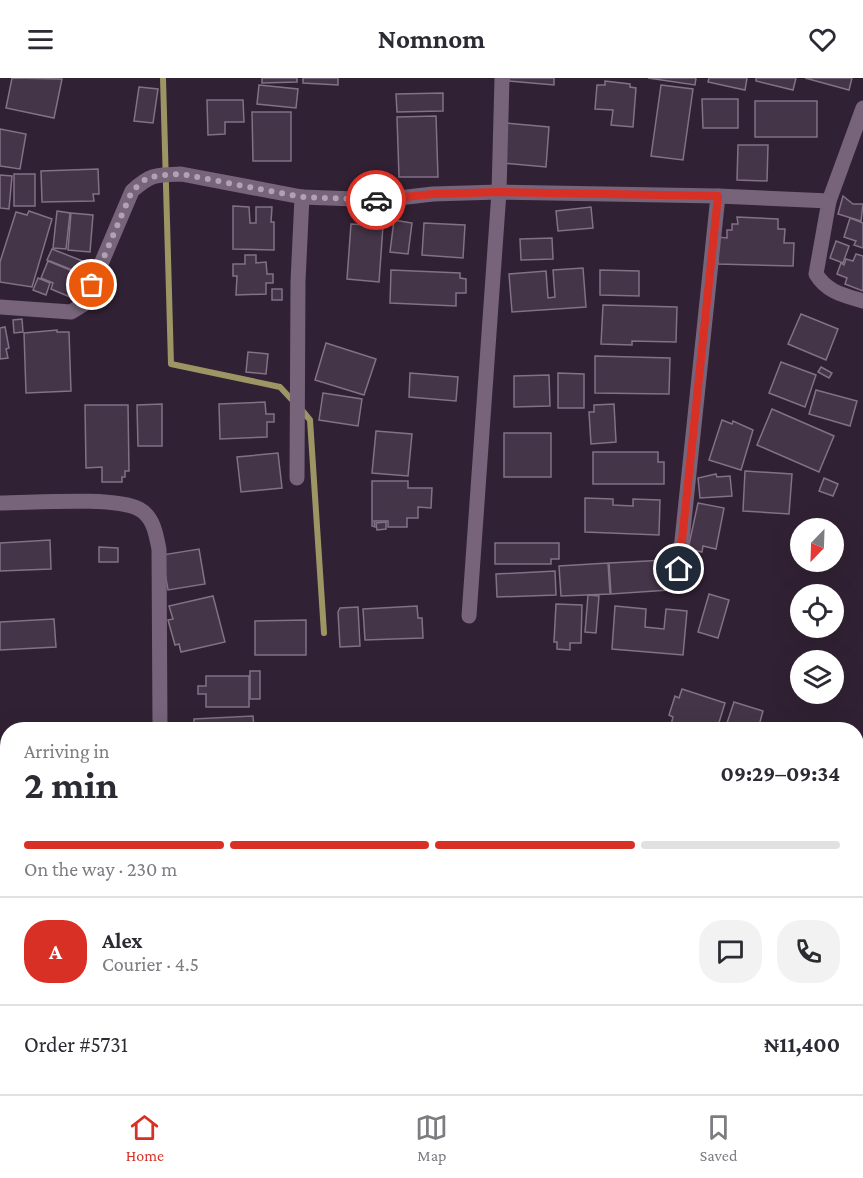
<!DOCTYPE html>
<html lang="en">
<head>
<meta charset="utf-8">
<style>
	:root { --surface:#fff; --page:#f2f2f3; --text:#2b2b33; --muted:#7c7c81; --line:#e1e1e2; --accent:#d93025 }
	body { margin:0; font-family:"Crimson Pro",serif; background:var(--page); color:var(--text); height:100vh; display:flex; flex-direction:column; font-size:22px; white-space:nowrap }
	* { box-sizing:border-box; margin:0 }
	p { font-size:20px; color:var(--muted) }
	.icon { flex:none; width:33px; height:33px; fill:none; stroke:currentColor; stroke-width:2; stroke-linecap:round; stroke-linejoin:round }
	.map { position:relative; flex:1; overflow:hidden }
	.drawer { position:absolute; left:0px; top:644px; width:864px; height:374px; display:flex; flex-direction:column; background:var(--surface); border-radius:24px 24px 0 0; box-shadow:0 6px 24px #0002 }
	.drawer>* { flex:none }
	.needle { width:39px; rotate:203deg }
	.buttons { position:absolute; left:790px; top:440px; display:grid; gap:12px }
	.buttons a { display:grid; place-items:center; width:54px; height:54px; border-radius:50%; background:var(--surface); box-shadow:0 6px 24px #0002; font-size:30px }
	.pin { position:absolute; display:grid; place-items:center; width:51px; height:51px; color:#fff; margin:-26px; border:3px solid #fff; border-radius:50%; box-shadow:0 2px 6px #0007 }
	.courier { position:absolute; display:grid; place-items:center; width:60px; height:60px; margin:-30px; border:4px solid #d93025; border-radius:50%; background:#fff; color:#222; box-shadow:0 2px 8px #0007 }
	.head em { font-style:normal; font-weight:700 }
	.head div { display:flex; flex-direction:column-reverse }
	.head { display:flex; align-items:center; justify-content:space-between; height:102px; padding:0 24px }
	h1 { font-size:39px; font-weight:700; line-height:45px }
	.bar { display:grid; grid-template-columns:repeat(4,1fr); gap:9px 6px; align-content:center; height:72px; padding:0 24px }
	.bar i { height:8px; border-radius:4px; background:var(--line) }
	.bar .selected { background:var(--accent) }
	.bar p { grid-column:span 4 }
	.line { display:flex; align-items:center; gap:15px; padding:0 24px; border-top:2px solid var(--line) }
	.line div { flex:1 }
	.round { display:grid; place-items:center; flex:none; width:63px; height:63px; border-radius:24px; background:var(--page) }
	header { display:flex; justify-content:space-between; align-items:center; height:78px; padding:0 24px; background:var(--surface); font-size:27px; font-weight:700 }
	.tab-bar { display:flex; justify-content:space-around; align-items:center; height:84px; border-top:2px solid var(--line); background:var(--surface); font-size:16px; color:var(--muted) }
	.tab-bar a { display:grid; justify-items:center; gap:3px }
	.tab-bar .selected { color:var(--accent) }
	.map>svg:first-child { display:block }
	.lines { fill:none; stroke-linecap:round; stroke-linejoin:round }
	.stream { stroke:#9e9564; stroke-width:6 }
	.building { fill:#453548; stroke:#837186; stroke-width:1.5 }
	.street { stroke:#77637a; stroke-width:15 }
	.done { stroke:#afa3b1; stroke-width:6; stroke-dasharray:0 10.8 }
	.route { stroke:#d93025; stroke-width:8 }
</style>
</head>
<body>
<header><svg class="icon" aria-label="menu" viewBox="0 0 24 24"><path d="M4 6h16M4 12h16M4 18h16"/></svg>Nomnom<svg class="icon" aria-label="heart" viewBox="0 0 24 24"><path d="M12 20l-8-8c-3-5 5-10 8-4 3-6 11-1 8 4z"/></svg></header>
<div class="map">
<svg width="863" height="1016" viewBox="0 0 863 1016">
	<rect width="100%" height="100%" fill="#312134"/>
	<g class="lines">
		<!-- stream -->
		<g class="stream">
			<polyline points="163,0 171,286 280,309 294,324"/>
			<polyline points="301,331 310,342 324,555"/>
		</g>
	</g>
	<!-- building -->
	<g class="building">
		<polygon points="12,0 62,1 54,40 6,30"/>
		<polygon points="262,0 297,0 297,4 262,5"/>
		<polygon points="303,0 338,0 338,7 303,5"/>
		<polygon points="509,0 554,0 554,7 509,3"/>
		<polygon points="648,0 696,0 695,7"/>
		<polygon points="709,0 747,0 745,12 708,4"/>
		<polygon points="756,0 796,0 793,12 756,3"/>
		<polygon points="805,0 852,0 849,12"/>
		<polygon points="605,3 630,6 630,9 636,10 633,49 611,47 613,32 595,31 597,7 605,7"/>
		<polygon points="259,7 298,11 296,30 257,26"/>
		<polygon points="661,7 693,11 683,82 651,78"/>
		<polygon points="139,9 158,11 153,45 134,43"/>
		<polygon points="443,15 443,33 397,34 396,16"/>
		<polygon points="702,21 738,21 738,50 703,50"/>
		<polygon points="207,22 243,22 244,44 225,44 225,56 208,57"/>
		<rect x="755" y="23" width="62" height="36"/>
		<polygon points="252,34 291,34 291,83 253,83"/>
		<polygon points="436,38 438,99 399,99 397,39"/>
		<polygon points="506,45 549,49 546,89 502,85"/>
		<polygon points="0,51 26,56 20,91 0,88"/>
		<polygon points="738,67 768,67 767,103 737,102"/>
		<polygon points="98,91 99,116 93,116 94,123 42,124 41,93"/>
		<rect x="14" y="96" width="21" height="32"/>
		<polygon points="0,97 12,98 9,131 0,130"/>
		<polygon points="843,118 853,126 863,126 861,143 838,136"/>
		<polygon points="233,128 249,129 250,145 256,145 256,129 272,129 271,144 274,144 274,172 233,171"/>
		<polygon points="591,129 593,150 558,153 556,133"/>
		<polygon points="29,133 52,141 32,209 0,204 0,184 16,134 27,137"/>
		<polygon points="57,133 70,135 66,171 53,170"/>
		<polygon points="71,135 93,137 90,174 68,172"/>
		<polygon points="737,139 778,141 778,151 785,151 784,165 794,165 793,188 718,186 718,159 727,160 727,152 732,152 732,146 738,146"/>
		<polygon points="850,140 863,145 863,170 854,167 856,163 844,159"/>
		<polygon points="394,142 412,145 408,176 390,174"/>
		<polygon points="424,145 465,147 463,180 422,177"/>
		<polygon points="351,146 383,148 379,204 347,201"/>
		<polygon points="552,160 553,181 521,182 520,161"/>
		<polygon points="836,163 849,168 843,185 830,180"/>
		<polygon points="52,171 85,184 80,195 47,182"/>
		<polygon points="856,176 863,178 863,213 845,206 847,200 837,196 841,185 844,187 846,181 853,183"/>
		<polygon points="245,177 256,177 256,185 266,184 267,196 273,196 273,205 266,205 266,216 236,217 237,198 233,198 233,186 245,186"/>
		<polygon points="48,183 80,196 70,219 51,211 53,205 41,200"/>
		<polygon points="583,190 586,229 512,234 509,196 546,193 548,220 555,219 553,192"/>
		<polygon points="391,192 460,195 460,200 466,201 466,215 456,215 456,228 390,225"/>
		<polygon points="600,192 639,193 639,218 600,217"/>
		<polygon points="38,200 50,205 46,217 33,212"/>
		<rect x="272" y="211" width="10" height="11"/>
		<polygon points="603,227 677,229 676,264 632,263 632,267 601,266"/>
		<polygon points="801,236 838,251 826,282 788,266"/>
		<polygon points="22,241 23,254 14,255 13,242"/>
		<polygon points="5,249 9,270 6,271 8,280 0,281 0,250"/>
		<polygon points="57,252 57,254 69,254 71,313 26,315 24,255"/>
		<polygon points="326,265 376,281 364,317 315,302"/>
		<polygon points="248,274 268,276 266,296 246,294"/>
		<polygon points="595,278 670,280 669,316 595,315"/>
		<polygon points="781,284 816,297 805,329 769,315"/>
		<polygon points="821,289 832,295 829,300 818,294"/>
		<polygon points="410,295 458,299 456,323 409,319"/>
		<polygon points="558,295 584,296 584,330 558,330"/>
		<polygon points="549,297 550,328 514,329 514,298"/>
		<polygon points="816,312 857,323 850,348 809,336"/>
		<polygon points="323,315 362,321 358,348 319,342"/>
		<polygon points="265,324 266,336 274,336 274,344 267,344 267,359 220,361 219,326"/>
		<polygon points="162,326 162,368 138,368 137,327"/>
		<polygon points="614,326 616,364 591,366 589,334 594,334 594,327"/>
		<polygon points="85,327 128,327 129,393 125,393 125,399 122,399 122,404 102,404 102,389 86,390"/>
		<polygon points="772,331 834,358 819,394 757,367"/>
		<polygon points="722,342 732,346 733,343 753,352 741,392 709,382"/>
		<polygon points="376,353 412,356 408,398 372,395"/>
		<rect x="504" y="355" width="47" height="44"/>
		<polygon points="593,374 658,374 658,384 664,384 664,406 593,406"/>
		<polygon points="278,375 282,410 241,414 237,379"/>
		<polygon points="745,393 792,396 789,436 743,433"/>
		<polygon points="716,396 717,399 730,398 732,418 700,420 698,400"/>
		<polygon points="824,400 838,406 833,418 819,413"/>
		<polygon points="372,403 408,403 408,410 432,410 431,430 418,429 418,440 407,440 407,449 388,449 388,443 374,443 375,449 372,448"/>
		<polygon points="585,420 613,421 613,427 633,428 633,421 660,422 659,457 585,454"/>
		<polygon points="698,425 724,430 716,471 703,468 702,474 688,471"/>
		<polygon points="386,444 386,451 377,452 376,445"/>
		<polygon points="50,462 51,491 0,493 0,465"/>
		<polygon points="495,465 559,465 559,481 551,481 551,486 495,486"/>
		<polygon points="99,469 118,470 118,484 99,484"/>
		<polygon points="199,471 205,506 168,512 162,477"/>
		<polygon points="666,482 669,512 611,516 609,485"/>
		<polygon points="608,485 610,516 561,518 559,488"/>
		<polygon points="555,493 556,517 497,519 496,496"/>
		<polygon points="709,516 729,522 718,560 698,554"/>
		<polygon points="588,517 599,518 596,555 585,554"/>
		<polygon points="213,518 225,564 181,574 179,566 175,567 168,542 173,541 169,528"/>
		<polygon points="556,526 582,527 581,565 570,565 570,572 557,571 557,564 554,564"/>
		<polygon points="417,528 418,540 422,540 423,560 365,562 363,531"/>
		<polygon points="615,528 646,531 645,549 664,551 666,531 687,533 683,577 612,571"/>
		<polygon points="358,529 360,568 340,569 338,534 340,530"/>
		<polygon points="54,541 56,569 0,572 0,544"/>
		<polygon points="306,542 306,577 255,577 255,543"/>
		<rect x="250" y="593" width="10" height="28"/>
		<polygon points="206,598 249,598 249,629 206,629 206,616 198,616 198,608 206,608"/>
		<polygon points="682,611 725,625 717,651 670,651 673,639 669,637 675,618 679,620"/>
		<polygon points="734,624 763,633 758,651 725,651"/>
		<polygon points="253,638 254,651 194,651 194,641"/>
		<polygon points="0,689 8,689 8,730 0,729"/>
		<polygon points="0,743 8,743 8,781 0,782"/>
		<polygon points="0,837 8,838 8,875 0,875"/>
		<rect x="0" y="893" width="8" height="36"/>
		<polygon points="863,895 863,909 858,907"/>
		<rect x="0" y="934" width="8" height="35"/>
		<polygon points="0,995 8,996 8,1010 53,1010 52,1016 0,1016"/>
		<rect x="61" y="1010" width="68" height="6"/>
		<rect x="204" y="1010" width="48" height="6"/>
		<rect x="277" y="1010" width="48" height="6"/>
		<polygon points="528,1010 560,1010 544,1016 531,1016"/>
	</g>
	<g class="lines">
		<!-- street -->
		<g class="street">
			<polyline points="829,123 863,30"/>
			<path d="M0,229L71,234L84,226L132,113C151,96 155,97 181,96L302,119L381,122L433,116L499,114L718,118L829,123L816,196C827,214 843,217 863,223"/>
			<polyline points="297,400 298,203 302,119"/>
			<path d="M0,425C32,425 114,418 139,431C154,439 156,457 159,471L160,651"/>
			<polyline points="679,491 718,118"/>
			<polyline points="469,538 499,114 502,0"/>
			<polyline points="856,788 863,790"/>
			<polyline points="0,819 8,819"/>
			<polyline points="161,1010 161,1016"/>
			<polyline points="365,1010 365,1016"/>
			<polyline points="833,1010 846,1016"/>
		</g>
	</g>
	<g class="lines">
		<!-- done -->
		<polyline class="done" points="92,207 132,113 147,100 163,97 181,96 302,119 376,122"/>
		<!-- route -->
		<polyline class="route" points="376,122 433,116 499,114 718,118 679,491"/>
	</g>
</svg>
<div class="buttons">
<a><svg class="needle" viewBox="-14 -14 28 28"><path d="M0-13l5 13h-10z" fill="#e53935"/><path d="M0 13l5-13h-10z" fill="#7c7c81"/></svg></a>
<a><svg class="icon" aria-label="locate" viewBox="0 0 24 24"><circle cx="12" cy="12" r="6"/><path d="M12 2v4M12 18v4M2 12h4M18 12h4"/></svg></a>
<a><svg class="icon" aria-label="layers" viewBox="0 0 24 24"><path d="M12 4l9 5-9 5-9-5zM3 14l9 5 9-5"/></svg></a>
</div>
<div class="pin" style="left:92px;top:207px;background:#ea580c"><svg class="icon" aria-label="bag" viewBox="0 0 24 24"><path d="M5 8h14l-1 12H6zM9 8a3 3 0 0 1 6 0"/></svg></div>
<div class="pin" style="left:679px;top:491px;background:#1f2937"><svg class="icon" aria-label="home" viewBox="0 0 24 24"><path d="M3 11l9-7 9 7M6 9v11h12V9"/></svg></div>
<div class="courier" style="left:376px;top:122px"><svg class="icon" aria-label="car" viewBox="0 0 24 24"><path d="M5 17H2v-5l4-1 3-4h7l3 4 3 1v5h-3M9 17h6M6 11h13"/><circle cx="7" cy="17" r="2"/><circle cx="17" cy="17" r="2"/></svg></div>
<section class="drawer">
<div class="head"><div><h1>2 min</h1><p>Arriving in</p></div><em>09:29–09:34</em></div>
<div class="bar"><i class="selected"></i><i class="selected"></i><i class="selected"></i><i></i><p>On the way · 230 m</p></div>
<div class="line" style="height:108px"><b class="round" style="background:var(--accent);color:#fff">A</b><div><b>Alex</b><p>Courier · 4.5</p></div><a class="round"><svg class="icon" aria-label="chat" viewBox="0 0 24 24"><path d="M4 5h16v11H9l-5 4z"/></svg></a><a class="round"><svg class="icon" aria-label="phone" viewBox="0 0 24 24"><path d="M5 4h4l2 5-3 2q2 4 5 5l2-3 5 2v4C11 20 4 13 5 4z"/></svg></a></div>
<div class="line" style="height:78px"><div>Order #5731</div><b>₦11,400</b></div>
</section>
</div>
<nav class="tab-bar">
<a class="selected"><svg class="icon" aria-label="home" viewBox="0 0 24 24"><path d="M3 11l9-7 9 7M6 9v11h12V9"/></svg>Home</a>
<a><svg class="icon" aria-label="map" viewBox="0 0 24 24"><path d="M3 6l6-2 6 2 6-2v14l-6 2-6-2-6 2zM9 4v14M15 6v14"/></svg>Map</a>
<a><svg class="icon" aria-label="saved" viewBox="0 0 24 24"><path d="M7 4h10v16l-5-4-5 4z"/></svg>Saved</a>
</nav>
</body>
</html>
